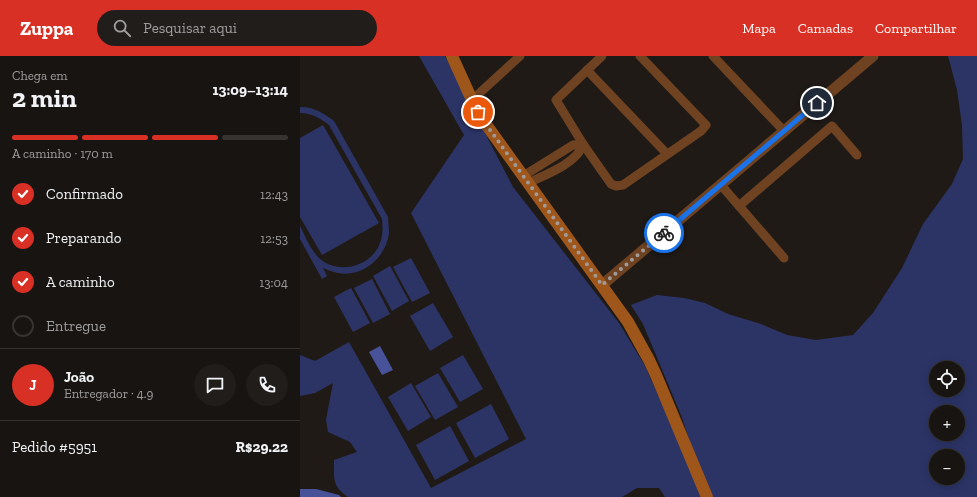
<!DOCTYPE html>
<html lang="pt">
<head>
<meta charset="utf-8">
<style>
	:root { --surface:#181411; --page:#211d1a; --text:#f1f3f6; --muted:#9f9e9f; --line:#363331; --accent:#d93025 }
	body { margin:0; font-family:"Zilla Slab",serif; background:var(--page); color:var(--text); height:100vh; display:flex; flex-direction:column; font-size:15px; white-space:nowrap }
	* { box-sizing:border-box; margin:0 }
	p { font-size:13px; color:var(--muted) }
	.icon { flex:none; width:22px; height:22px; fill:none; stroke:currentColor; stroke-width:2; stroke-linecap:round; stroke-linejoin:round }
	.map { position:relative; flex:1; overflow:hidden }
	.details { display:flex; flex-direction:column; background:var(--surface); width:300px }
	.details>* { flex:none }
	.controls { position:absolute; left:629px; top:305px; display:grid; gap:8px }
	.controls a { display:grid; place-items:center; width:36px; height:36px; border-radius:50%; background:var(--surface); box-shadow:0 2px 10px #0003,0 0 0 1px var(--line); font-size:20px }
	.pin { position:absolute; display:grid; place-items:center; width:34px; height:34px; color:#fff; margin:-17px; border:2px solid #fff; border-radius:50%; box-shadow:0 1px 4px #0007 }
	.courier { position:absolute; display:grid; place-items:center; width:40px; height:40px; margin:-20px; border:3px solid #1a73e8; border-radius:50%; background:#fff; color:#222; box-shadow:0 1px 5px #0007 }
	.summary em { font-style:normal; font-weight:700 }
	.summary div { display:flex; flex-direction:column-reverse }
	.summary { display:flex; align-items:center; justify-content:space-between; height:68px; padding:0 12px }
	h1 { font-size:26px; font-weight:700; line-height:30px }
	.bar { display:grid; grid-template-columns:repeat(4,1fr); gap:6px 4px; align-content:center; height:48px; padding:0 12px }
	.bar i { height:5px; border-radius:3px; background:var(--line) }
	.bar .current { background:var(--accent) }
	.bar p { grid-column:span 4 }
	.line { display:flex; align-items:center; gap:10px; padding:0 12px; border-top:1px solid var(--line) }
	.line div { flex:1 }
	.round { display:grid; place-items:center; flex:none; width:42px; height:42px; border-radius:21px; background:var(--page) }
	ol { padding:0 12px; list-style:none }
	li { display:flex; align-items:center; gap:12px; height:44px }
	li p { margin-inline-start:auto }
	li .icon { padding:4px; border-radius:50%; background:var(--accent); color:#fff; stroke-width:4 }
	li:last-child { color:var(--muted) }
	li i { width:22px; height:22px; border:2px solid var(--line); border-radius:50% }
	header { display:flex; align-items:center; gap:24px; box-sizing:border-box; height:56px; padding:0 20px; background:var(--accent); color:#fff }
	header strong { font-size:19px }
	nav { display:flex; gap:22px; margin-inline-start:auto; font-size:14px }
	.search { width:280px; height:36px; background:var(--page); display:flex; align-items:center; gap:10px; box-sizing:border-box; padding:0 14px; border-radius:22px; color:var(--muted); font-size:15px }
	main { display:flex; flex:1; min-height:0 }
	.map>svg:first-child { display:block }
	.green { fill:#2c3466; fill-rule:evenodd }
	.water { fill:#485298 }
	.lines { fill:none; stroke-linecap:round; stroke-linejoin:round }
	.minor { stroke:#6f4221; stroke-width:9 }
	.tertiary { stroke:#6f4221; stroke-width:11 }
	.secondary { stroke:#9e561b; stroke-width:12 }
	.done { stroke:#a09b98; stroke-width:4; stroke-dasharray:0 7.2 }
	.route { stroke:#1a73e8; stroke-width:5 }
</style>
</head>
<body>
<header>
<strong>Zuppa</strong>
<div class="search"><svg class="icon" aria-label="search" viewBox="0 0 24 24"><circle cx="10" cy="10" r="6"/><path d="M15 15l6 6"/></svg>Pesquisar aqui</div>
<nav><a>Mapa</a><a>Camadas</a><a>Compartilhar</a></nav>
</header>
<main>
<section class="details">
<div class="summary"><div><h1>2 min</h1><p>Chega em</p></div><em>13:09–13:14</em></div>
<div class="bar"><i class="current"></i><i class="current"></i><i class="current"></i><i></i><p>A caminho · 170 m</p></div>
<ol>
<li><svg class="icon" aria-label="check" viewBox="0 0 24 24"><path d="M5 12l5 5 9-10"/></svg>Confirmado<p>12:43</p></li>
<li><svg class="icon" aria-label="check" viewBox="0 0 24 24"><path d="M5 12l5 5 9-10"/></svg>Preparando<p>12:53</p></li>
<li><svg class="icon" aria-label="check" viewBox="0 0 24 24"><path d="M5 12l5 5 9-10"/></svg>A caminho<p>13:04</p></li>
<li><i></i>Entregue</li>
</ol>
<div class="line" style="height:72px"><b class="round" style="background:var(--accent);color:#fff">J</b><div><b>João</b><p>Entregador · 4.9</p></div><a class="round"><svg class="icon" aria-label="chat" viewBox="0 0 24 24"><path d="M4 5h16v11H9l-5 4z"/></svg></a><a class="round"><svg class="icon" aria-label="phone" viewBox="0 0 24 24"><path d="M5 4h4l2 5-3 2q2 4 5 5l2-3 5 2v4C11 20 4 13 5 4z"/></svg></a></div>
<div class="line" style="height:52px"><div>Pedido #5951</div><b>R$29.22</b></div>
</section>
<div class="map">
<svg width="677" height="441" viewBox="0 0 677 441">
	<rect width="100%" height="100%" fill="#201a17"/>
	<!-- green -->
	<g class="green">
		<path d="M119,0H145L213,131L319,267L345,310L383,395L402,441H365L359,432H337L322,441H48C32,430 34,423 34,404L57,396L50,386L28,376L26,364L33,327L15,337L0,340V299L15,305L49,286L131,432L226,383L111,157L164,79Z"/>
		<path d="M648,0H677V441H411L400,416L381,359L343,268L331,249L357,239L384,242L405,247L428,258L461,268L487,279L516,284L553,279L573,257L602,212L623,168L652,128L663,103L662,69L657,34ZM636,312H658V334H636ZM636,356H658V378H636ZM636,400H658V422H636Z"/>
		<path d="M0,51C14,51 23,57 34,65L88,161C88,166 89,172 89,177C86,201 63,222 38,217C33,216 28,214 23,212L27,220L22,223L0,183V170C5,180 10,192 17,200C35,220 71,212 80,187C83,179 83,172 82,163L29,69C20,62 12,57 0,57Z"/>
		<polygon points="23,69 79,167 22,199 0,161 0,82"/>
		<polygon points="111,202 130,237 112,246 93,211"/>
		<polygon points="90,210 109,245 92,255 73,220"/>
		<polygon points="72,223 90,258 73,267 54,232"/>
		<polygon points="51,232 70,267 53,276 34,241"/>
		<polygon points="133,247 153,281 130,295 110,260"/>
		<polygon points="163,299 183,333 160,346 140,312"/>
		<polygon points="138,317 158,351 135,364 115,330"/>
		<polygon points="111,327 131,361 108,375 88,341"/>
		<polygon points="191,348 209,383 175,402 156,367"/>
		<polygon points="150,370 169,405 135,424 116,389"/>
	</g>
	<!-- water -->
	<g class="water">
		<polygon points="80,290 93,314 82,319 69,296"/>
		<polygon points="0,433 16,433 39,439 41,441 0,441"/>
	</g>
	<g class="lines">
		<!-- minor -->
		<g class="minor">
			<polyline points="302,0 256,44 283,88 311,128 316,130 323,129 401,75 406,69 340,0"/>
			<polyline points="413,0 484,75"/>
			<polyline points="287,14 367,98"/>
			<polyline points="172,44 220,0"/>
			<path d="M223,120L273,89L283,88C278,107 245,119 228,127"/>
			<polyline points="421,129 484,202"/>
			<polyline points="439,150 532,70 557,99"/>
		</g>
		<!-- tertiary -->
		<polyline class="tertiary" points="302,229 573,0"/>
		<!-- secondary -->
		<polyline class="secondary" points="152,0 172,44 185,67 328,266 349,304 356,319 407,441"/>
	</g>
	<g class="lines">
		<!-- done -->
		<polyline class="done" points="178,56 185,67 302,229 364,177"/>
		<!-- route -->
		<polyline class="route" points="364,177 517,47"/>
	</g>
</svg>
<div class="controls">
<a><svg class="icon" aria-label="locate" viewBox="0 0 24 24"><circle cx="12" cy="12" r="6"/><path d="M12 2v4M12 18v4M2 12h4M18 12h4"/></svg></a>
<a>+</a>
<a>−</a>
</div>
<div class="pin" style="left:178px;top:56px;background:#ea580c"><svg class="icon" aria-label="bag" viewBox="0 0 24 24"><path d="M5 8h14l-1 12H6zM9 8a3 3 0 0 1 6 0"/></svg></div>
<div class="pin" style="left:517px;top:47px;background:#1f2937"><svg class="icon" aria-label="home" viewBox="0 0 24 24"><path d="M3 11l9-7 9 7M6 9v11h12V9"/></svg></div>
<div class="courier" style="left:364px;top:177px"><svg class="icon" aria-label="bike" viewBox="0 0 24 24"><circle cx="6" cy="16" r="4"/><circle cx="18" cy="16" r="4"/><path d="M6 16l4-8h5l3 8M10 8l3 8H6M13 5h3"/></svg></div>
</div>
</main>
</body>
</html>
